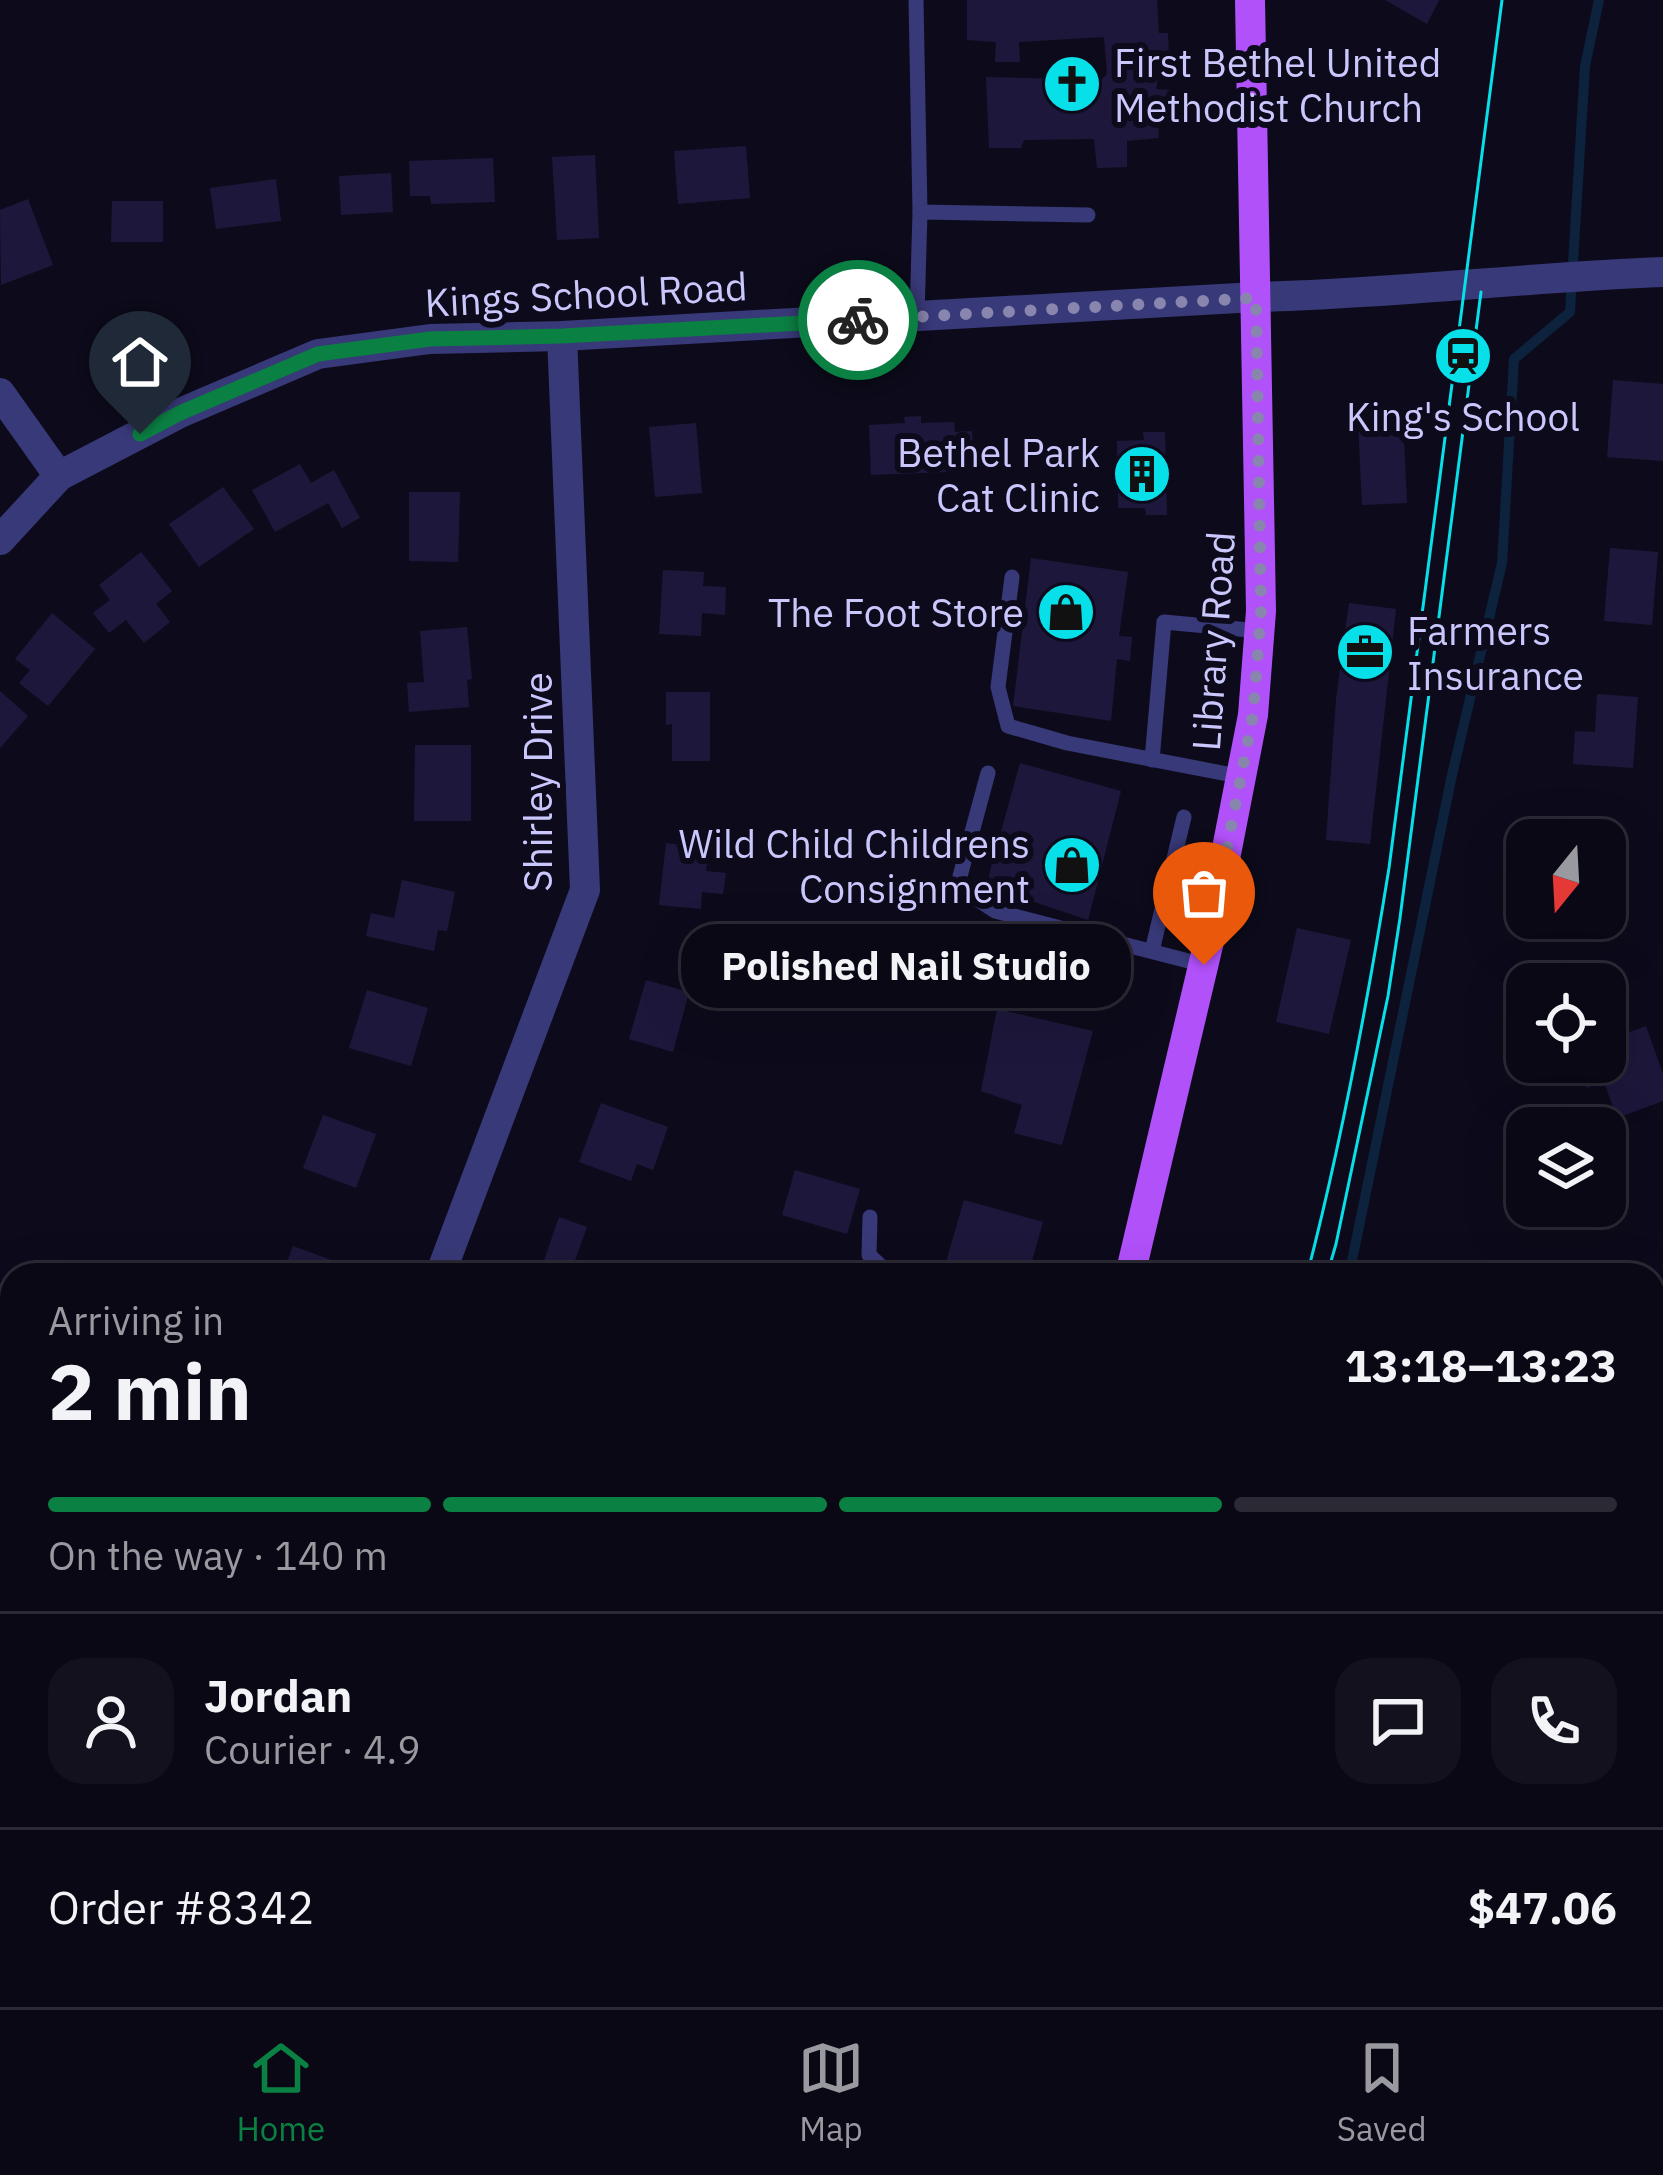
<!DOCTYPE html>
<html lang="en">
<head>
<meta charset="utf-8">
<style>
	:root { --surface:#0a0814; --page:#13111d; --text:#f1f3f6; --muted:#999aa0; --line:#2a2934; --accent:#0b8043 }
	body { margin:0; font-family:"IBM Plex Sans",sans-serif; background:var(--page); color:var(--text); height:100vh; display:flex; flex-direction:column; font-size:45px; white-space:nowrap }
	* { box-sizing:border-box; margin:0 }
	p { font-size:39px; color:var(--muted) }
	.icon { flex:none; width:66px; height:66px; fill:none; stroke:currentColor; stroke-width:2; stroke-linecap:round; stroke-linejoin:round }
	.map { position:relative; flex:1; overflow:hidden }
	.details { position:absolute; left:0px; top:1263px; width:1665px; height:744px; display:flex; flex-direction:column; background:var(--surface); border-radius:36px 36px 0 0; box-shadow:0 12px 48px #0002,0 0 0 3px var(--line) }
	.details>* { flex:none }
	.needle { width:78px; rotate:198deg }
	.buttons { position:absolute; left:1506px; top:819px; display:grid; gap:24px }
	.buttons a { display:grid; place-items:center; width:120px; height:120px; border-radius:24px; background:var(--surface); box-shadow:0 12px 48px #0002,0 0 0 3px var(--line); font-size:60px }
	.pin { position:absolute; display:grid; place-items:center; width:102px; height:102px; color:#fff; margin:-123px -51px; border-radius:50% 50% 50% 0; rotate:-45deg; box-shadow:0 0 12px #0007 }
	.pin .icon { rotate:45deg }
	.courier { position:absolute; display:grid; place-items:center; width:120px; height:120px; margin:-60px; border:9px solid #0b8043; border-radius:50%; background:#fff; color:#222; box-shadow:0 3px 15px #0007 }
	.bubble { position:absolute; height:84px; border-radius:36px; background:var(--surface); box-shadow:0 12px 48px #0002,0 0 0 3px var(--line); font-size:39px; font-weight:700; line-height:84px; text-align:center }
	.head em { font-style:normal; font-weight:700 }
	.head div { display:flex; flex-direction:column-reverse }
	.head { display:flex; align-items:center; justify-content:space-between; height:204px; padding:0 48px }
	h1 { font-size:78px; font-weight:700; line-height:90px }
	.bar { display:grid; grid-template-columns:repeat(4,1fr); gap:18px 12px; align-content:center; height:144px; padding:0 48px }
	.bar i { height:15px; border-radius:9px; background:var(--line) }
	.bar .on { background:var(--accent) }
	.bar p { grid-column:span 4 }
	.line { display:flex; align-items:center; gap:30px; padding:0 48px; border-top:3px solid var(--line) }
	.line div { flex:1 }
	.round { display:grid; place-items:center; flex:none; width:126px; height:126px; border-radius:36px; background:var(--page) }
	.menu { display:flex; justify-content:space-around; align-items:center; height:168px; border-top:3px solid var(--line); background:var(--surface); font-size:33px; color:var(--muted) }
	.menu a { display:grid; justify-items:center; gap:6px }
	.menu .on { color:var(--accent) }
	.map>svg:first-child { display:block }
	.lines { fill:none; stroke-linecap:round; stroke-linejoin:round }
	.stream { stroke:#0c223d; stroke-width:10 }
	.building { fill:#1d183b }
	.service { stroke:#383978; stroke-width:15 }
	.minor { stroke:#383978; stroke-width:30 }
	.tertiary { stroke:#383978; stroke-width:30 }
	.primary { stroke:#b151fa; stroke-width:30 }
	.tram { stroke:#07dfe9; stroke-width:3 }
	.done { stroke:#8885ae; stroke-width:12; stroke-dasharray:0 21.6 }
	.route { stroke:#0b8043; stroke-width:15 }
	.labels { text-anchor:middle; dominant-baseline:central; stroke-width:12; stroke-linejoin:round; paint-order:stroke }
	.poi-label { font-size:39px; fill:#cac7fd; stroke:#0d0b1b; text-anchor:end }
	.street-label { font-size:39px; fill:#cac7fd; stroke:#0d0b1b }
</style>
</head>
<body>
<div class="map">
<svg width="1663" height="2007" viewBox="0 0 1663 2007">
	<rect width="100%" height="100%" fill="#0d0b1b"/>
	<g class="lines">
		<!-- stream -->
		<g class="stream">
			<polyline points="1349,1275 1452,775 1502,563 1514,359 1570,312 1585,66 1599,0"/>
			<polyline points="1382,1995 1386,2007"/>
			<polyline points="1057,2007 1067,1995"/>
		</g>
	</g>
	<!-- building -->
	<g class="building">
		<polygon points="967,0 1157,0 1159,33 1168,33 1170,78 1158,77 1156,89 1170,90 1170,118 1158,120 1159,138 1127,141 1127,167 1097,168 1094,139 1024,140 1021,148 989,148 986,77 1101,80 1107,74 1104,37 1019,42 1020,62 995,62 996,42 967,40"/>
		<polygon points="1385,0 1439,0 1427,24"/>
		<polygon points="746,146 750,198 678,204 674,151"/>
		<polygon points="595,155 599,238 557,240 552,157"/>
		<polygon points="493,158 495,202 431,204 430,196 410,196 409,161"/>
		<polygon points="391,173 393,212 341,215 339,176"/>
		<polygon points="276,179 281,221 216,229 210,188"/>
		<polygon points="28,199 53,265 1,285 0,210"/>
		<polygon points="112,201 163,201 163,242 111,242"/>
		<polygon points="1613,380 1663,384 1663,461 1607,457"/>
		<polygon points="921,416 921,423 954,422 955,432 972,431 974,471 871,475 869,425 905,423 904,417"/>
		<polygon points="1403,421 1407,503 1362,505 1358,423"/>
		<polygon points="696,423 702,493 655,497 649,427"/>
		<polygon points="1143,432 1165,432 1167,515 1146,515 1145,508 1118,508 1117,441 1144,440"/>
		<polygon points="300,464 311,483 334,470 360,518 342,528 328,503 275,532 252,490"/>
		<polygon points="223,487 254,529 199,567 169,524"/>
		<polygon points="409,492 460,492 458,562 409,561"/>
		<polygon points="1610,548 1658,552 1652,625 1604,621"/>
		<polygon points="141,552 172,591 156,604 170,622 144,643 126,620 109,633 93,613 110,600 99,585"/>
		<polygon points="1031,558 1128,572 1119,636 1132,637 1130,661 1117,659 1111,721 1013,706"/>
		<polygon points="663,570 704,572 703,586 726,587 725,615 702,613 701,636 659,634"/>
		<polygon points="1349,603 1396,609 1370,844 1326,840 1336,699"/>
		<polygon points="52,613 95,649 48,706 19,683 30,670 15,659"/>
		<polygon points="467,627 472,679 467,680 469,707 409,712 407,683 424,682 420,631"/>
		<polygon points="0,691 28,716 0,748"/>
		<polygon points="666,692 710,692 710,761 672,761 672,724 666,725"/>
		<polygon points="1597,694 1638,697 1633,768 1573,764 1575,731 1595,732"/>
		<polygon points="415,745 471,745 471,821 414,821"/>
		<polygon points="1020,763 1121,791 1088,920 986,886"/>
		<polygon points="666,843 709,848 706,871 726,873 723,894 702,892 701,909 659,905"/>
		<polygon points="402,880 455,892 447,931 438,930 434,951 366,936 371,913 394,918"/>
		<polygon points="1605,880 1619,881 1616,937 1574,934 1575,918 1605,918"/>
		<polygon points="1297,928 1351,940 1329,1034 1276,1022"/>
		<polygon points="646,980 689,992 673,1052 629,1039"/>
		<polygon points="367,990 428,1008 411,1066 349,1048"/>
		<polygon points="997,1009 1093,1031 1062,1145 1014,1133 1022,1105 981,1091"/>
		<polygon points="1646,1026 1663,1074 1663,1101 1617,1118 1604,1082 1586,1088 1577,1062 1605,1062 1605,1041"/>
		<polygon points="601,1103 668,1127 653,1170 637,1164 631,1181 579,1162"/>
		<polygon points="323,1115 376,1134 356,1188 303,1168"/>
		<polygon points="795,1170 860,1189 847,1234 782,1215"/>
		<polygon points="964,1200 1043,1222 1028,1275 985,1275 946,1262"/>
		<polygon points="559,1217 587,1227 575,1260 616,1275 539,1275"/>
		<polygon points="293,1246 334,1261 329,1275 263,1275 266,1267 283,1273"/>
		<polygon points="8,1350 12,1352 12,1408 0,1402 0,1365"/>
		<polygon points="12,1749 12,1854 0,1840 0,1833 9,1824 0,1814 0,1760"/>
		<polygon points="1653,1944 1663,1952 1663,2003 1660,2007 1655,2007 1639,1995 1653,1995"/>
		<polygon points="534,1995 649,1995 639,2007 524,2007"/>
		<polygon points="945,1995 996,1995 990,2007 955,2007 942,1999"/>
	</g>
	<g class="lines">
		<!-- service -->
		<g class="service">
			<polyline points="916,0 920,212 917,316"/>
			<polyline points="920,212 1088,215"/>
			<polyline points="1012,577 998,687 1008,726 1067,743 1243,777"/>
			<polyline points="1152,760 1164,622 1260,631"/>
			<polyline points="988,773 959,880 971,895 995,911 1204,965"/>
			<polyline points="1152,951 1184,817"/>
			<polyline points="870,1217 869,1255 887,1272 894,1275"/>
			<polyline points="0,1517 12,1526"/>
			<polyline points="762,1995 781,2007"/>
			<polyline points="708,2007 719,1995"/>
		</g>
		<!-- minor -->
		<g class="minor">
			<polyline points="0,393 59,476"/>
			<polyline points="440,1275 585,890 562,336"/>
			<polyline points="0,1679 12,1669"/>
		</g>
		<!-- tertiary -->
		<path class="tertiary" d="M0,540L59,476L180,413L318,354L430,339L562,336L1256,297C1392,294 1527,277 1663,272"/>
		<!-- primary -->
		<g class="primary">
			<polyline points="1130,1275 1209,941 1253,715 1261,611 1250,0"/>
			<polyline points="813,2007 821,1995"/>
		</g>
		<!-- tram -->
		<g class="tram">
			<path d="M1307,1275C1342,1141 1367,1005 1389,868L1502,0"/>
			<polyline points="1327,1275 1336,1244 1388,996 1400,918 1481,292"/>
			<polyline points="1006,2007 1012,1995"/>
		</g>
	</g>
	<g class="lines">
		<!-- done -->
		<polyline class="done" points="858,320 1256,298 1261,611 1253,715 1204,965"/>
		<!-- route -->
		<polyline class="route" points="140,434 180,413 318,354 430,339 562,336 858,320"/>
	</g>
	<!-- icons -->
	<defs>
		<symbol id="church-disc" viewBox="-11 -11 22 22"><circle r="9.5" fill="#07dfe9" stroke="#0d0b1b"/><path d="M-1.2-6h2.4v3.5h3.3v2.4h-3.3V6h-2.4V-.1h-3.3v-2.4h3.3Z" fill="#111"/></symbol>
		<symbol id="station-disc" viewBox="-11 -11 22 22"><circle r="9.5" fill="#07dfe9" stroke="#0d0b1b"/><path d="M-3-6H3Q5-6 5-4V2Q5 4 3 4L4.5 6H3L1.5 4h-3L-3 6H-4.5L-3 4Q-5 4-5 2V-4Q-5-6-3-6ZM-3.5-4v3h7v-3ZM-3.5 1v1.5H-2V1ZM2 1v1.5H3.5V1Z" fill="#111"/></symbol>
		<symbol id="building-disc" viewBox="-11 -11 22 22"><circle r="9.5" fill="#07dfe9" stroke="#0d0b1b"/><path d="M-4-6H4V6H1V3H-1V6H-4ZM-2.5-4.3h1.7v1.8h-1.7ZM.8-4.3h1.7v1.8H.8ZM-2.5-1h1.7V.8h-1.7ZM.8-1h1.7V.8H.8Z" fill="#111"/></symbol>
		<symbol id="shop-disc" viewBox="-11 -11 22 22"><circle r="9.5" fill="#07dfe9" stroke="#0d0b1b"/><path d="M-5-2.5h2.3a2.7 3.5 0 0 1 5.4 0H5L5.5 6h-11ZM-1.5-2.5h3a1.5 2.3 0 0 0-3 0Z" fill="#111"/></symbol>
		<symbol id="office-disc" viewBox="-11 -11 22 22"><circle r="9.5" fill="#07dfe9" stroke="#0d0b1b"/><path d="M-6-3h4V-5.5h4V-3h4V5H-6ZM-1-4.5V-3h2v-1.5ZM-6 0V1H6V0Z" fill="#111"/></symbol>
	</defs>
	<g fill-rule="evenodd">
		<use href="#church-disc" x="1039" y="51" width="66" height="66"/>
		<use href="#station-disc" x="1430" y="323" width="66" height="66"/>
		<use href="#building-disc" x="1109" y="441" width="66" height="66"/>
		<use href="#shop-disc" x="1033" y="579" width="66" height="66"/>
		<use href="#office-disc" x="1332" y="619" width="66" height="66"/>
		<use href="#shop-disc" x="1039" y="832" width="66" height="66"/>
	</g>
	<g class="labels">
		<!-- poi labels -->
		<g class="poi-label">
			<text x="1114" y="62" text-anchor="start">First Bethel United<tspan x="1114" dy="45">Methodist Church</tspan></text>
			<text x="1463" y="416" text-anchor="middle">King's School</text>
			<text x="1100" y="452">Bethel Park<tspan x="1100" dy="45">Cat Clinic</tspan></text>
			<text x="1024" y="612">The Foot Store</text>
			<text x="1407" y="630" text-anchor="start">Farmers<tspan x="1407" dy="45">Insurance</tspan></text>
			<text x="1030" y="843">Wild Child Childrens<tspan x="1030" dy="45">Consignment</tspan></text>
		</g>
		<!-- street labels -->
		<g class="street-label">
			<text transform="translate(586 294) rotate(-3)">Kings School Road</text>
			<text transform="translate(1213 641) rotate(-86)">Library Road</text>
			<text transform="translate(537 782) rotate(-90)">Shirley Drive</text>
		</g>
	</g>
</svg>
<div class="buttons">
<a><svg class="needle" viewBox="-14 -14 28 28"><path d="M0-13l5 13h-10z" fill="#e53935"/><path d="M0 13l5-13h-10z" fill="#999aa0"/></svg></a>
<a><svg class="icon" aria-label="locate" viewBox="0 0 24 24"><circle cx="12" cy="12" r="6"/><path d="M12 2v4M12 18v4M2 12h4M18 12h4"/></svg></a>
<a><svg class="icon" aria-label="layers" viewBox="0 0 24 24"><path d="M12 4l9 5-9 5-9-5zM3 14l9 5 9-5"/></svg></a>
</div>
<div class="pin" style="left:1204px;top:965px;background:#ea580c"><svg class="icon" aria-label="bag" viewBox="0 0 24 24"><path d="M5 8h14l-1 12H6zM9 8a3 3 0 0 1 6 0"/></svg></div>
<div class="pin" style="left:140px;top:434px;background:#1f2937"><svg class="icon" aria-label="home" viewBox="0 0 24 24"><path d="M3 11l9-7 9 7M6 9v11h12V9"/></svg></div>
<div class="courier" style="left:858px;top:320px"><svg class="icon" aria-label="bike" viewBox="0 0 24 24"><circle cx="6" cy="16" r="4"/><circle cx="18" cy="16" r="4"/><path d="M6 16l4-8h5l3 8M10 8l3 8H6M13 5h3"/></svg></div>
<div class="bubble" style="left:681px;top:924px;width:450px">Polished Nail Studio</div>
<section class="details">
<div class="head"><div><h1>2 min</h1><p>Arriving in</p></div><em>13:18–13:23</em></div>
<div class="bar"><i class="on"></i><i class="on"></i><i class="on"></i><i></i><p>On the way · 140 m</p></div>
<div class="line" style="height:216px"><a class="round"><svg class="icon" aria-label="person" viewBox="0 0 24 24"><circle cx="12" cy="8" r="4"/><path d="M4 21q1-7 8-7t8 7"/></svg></a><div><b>Jordan</b><p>Courier · 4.9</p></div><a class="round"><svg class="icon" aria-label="chat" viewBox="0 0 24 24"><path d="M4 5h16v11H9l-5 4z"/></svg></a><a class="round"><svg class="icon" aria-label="phone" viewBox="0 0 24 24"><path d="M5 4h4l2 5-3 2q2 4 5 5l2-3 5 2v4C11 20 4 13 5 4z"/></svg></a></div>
<div class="line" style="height:156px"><div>Order #8342</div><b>$47.06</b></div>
</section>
</div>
<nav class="menu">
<a class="on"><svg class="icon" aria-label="home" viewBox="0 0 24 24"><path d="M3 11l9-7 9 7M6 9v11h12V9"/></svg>Home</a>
<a><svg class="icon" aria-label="map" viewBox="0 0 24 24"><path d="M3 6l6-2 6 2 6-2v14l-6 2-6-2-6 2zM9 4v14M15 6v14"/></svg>Map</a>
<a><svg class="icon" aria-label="saved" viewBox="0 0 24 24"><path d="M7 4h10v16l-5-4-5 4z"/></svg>Saved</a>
</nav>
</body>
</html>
